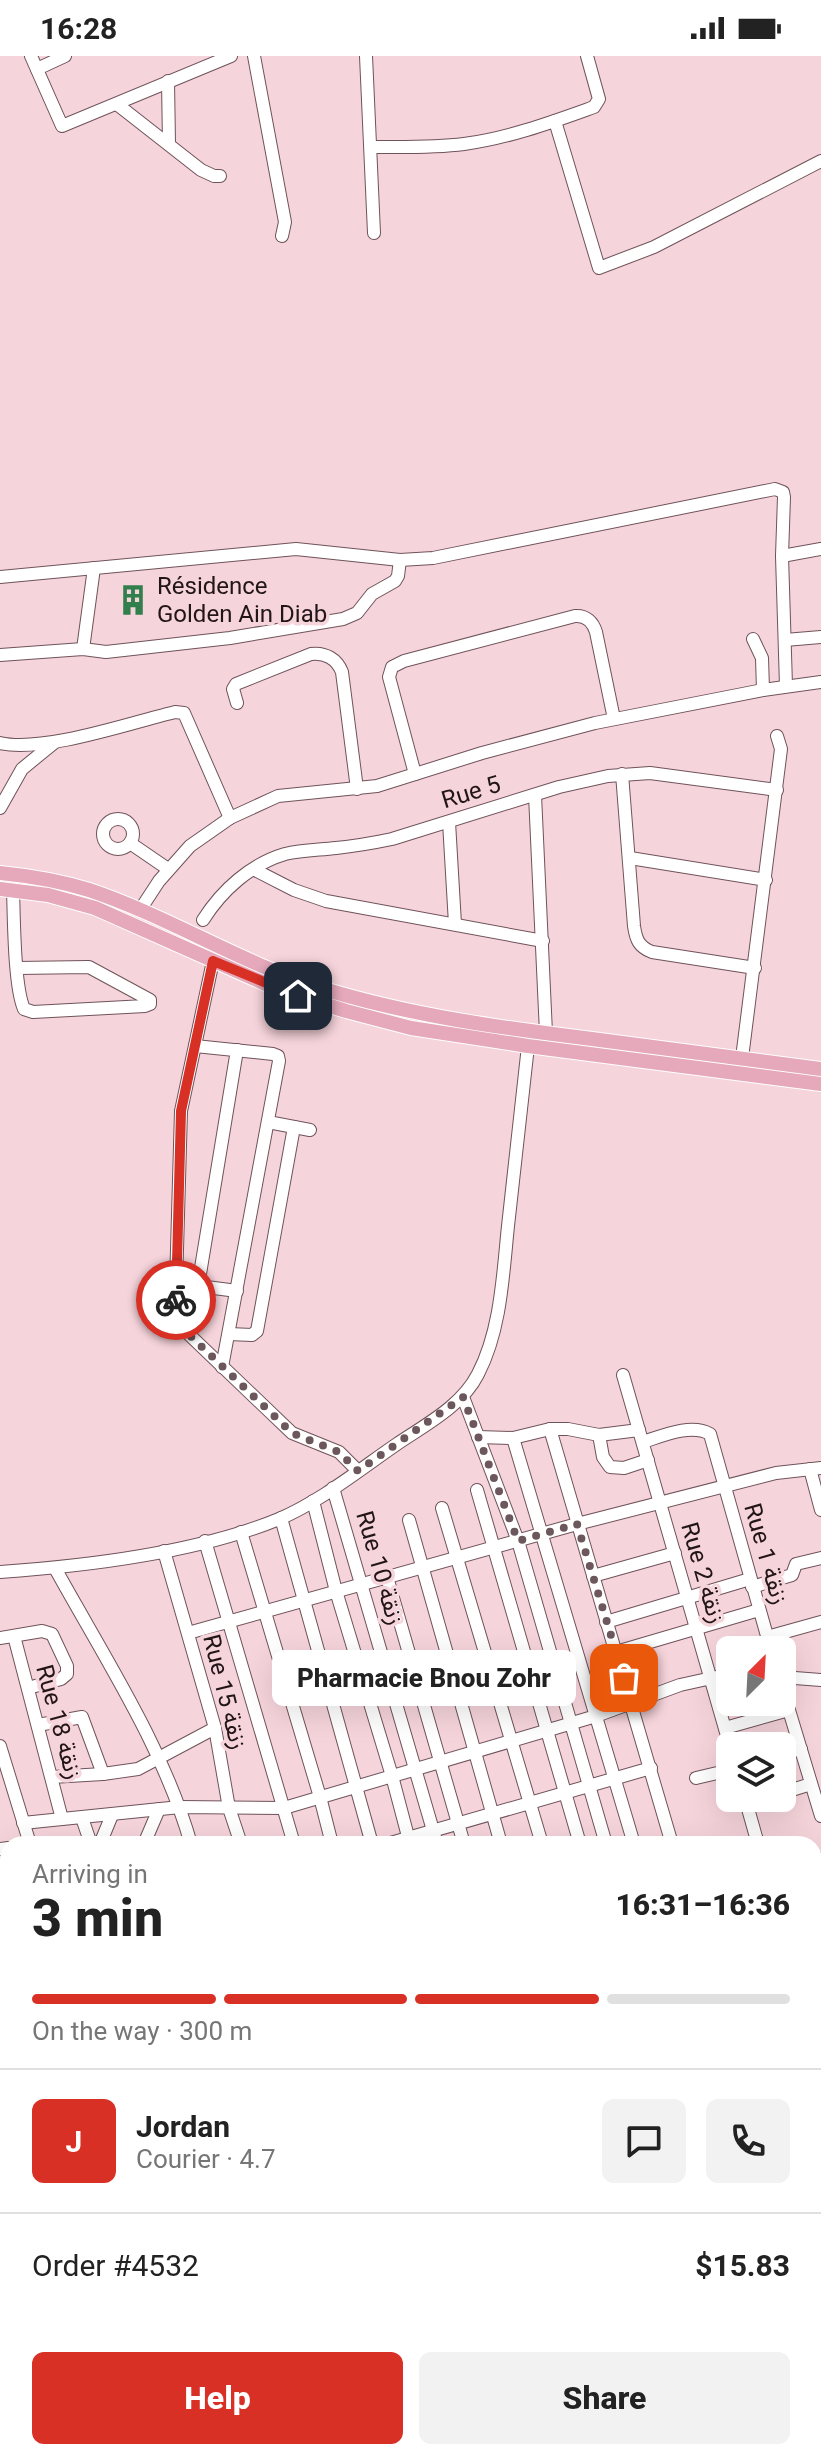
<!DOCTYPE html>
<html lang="en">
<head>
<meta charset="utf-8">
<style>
	:root { --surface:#fff; --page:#f2f2f2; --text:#222; --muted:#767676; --line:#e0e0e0; --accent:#d93025 }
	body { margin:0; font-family:Roboto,"Noto Sans Arabic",sans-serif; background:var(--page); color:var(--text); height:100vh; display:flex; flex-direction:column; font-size:30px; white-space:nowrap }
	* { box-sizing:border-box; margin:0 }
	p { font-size:26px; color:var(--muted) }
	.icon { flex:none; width:44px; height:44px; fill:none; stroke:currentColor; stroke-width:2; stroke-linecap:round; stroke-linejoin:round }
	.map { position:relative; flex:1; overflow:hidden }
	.sheet { position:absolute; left:0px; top:1780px; width:822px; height:624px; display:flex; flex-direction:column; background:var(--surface); border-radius:24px 24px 0 0; box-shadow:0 8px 32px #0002 }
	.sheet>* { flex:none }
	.needle { width:52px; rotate:24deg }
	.tools { position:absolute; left:716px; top:1580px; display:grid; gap:16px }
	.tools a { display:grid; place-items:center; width:80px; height:80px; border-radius:12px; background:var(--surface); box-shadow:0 8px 32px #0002; font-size:40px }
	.pin { position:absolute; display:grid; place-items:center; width:68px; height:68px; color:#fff; margin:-34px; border-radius:16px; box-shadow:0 4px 12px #0006 }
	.courier { position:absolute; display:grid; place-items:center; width:80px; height:80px; margin:-40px; border:6px solid #d93025; border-radius:50%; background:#fff; color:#222; box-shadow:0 2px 10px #0007 }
	.bubble { position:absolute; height:56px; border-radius:12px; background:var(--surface); box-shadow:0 8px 32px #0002; font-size:26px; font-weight:800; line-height:56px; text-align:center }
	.headline em { font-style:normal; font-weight:800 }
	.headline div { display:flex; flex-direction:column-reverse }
	.headline { display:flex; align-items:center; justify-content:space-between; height:136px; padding:0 32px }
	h1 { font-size:52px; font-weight:800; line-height:60px }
	.bar { display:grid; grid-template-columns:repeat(4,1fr); gap:12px 8px; align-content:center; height:96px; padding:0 32px }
	.bar i { height:10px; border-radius:6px; background:var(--line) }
	.bar .active { background:var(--accent) }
	.bar p { grid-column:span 4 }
	.line { display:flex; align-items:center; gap:20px; padding:0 32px; border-top:2px solid var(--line) }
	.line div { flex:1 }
	.round { display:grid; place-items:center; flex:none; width:84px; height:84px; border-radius:12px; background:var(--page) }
	.cta { display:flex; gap:16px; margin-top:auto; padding:16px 32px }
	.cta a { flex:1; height:92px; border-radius:12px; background:var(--accent); color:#fff; font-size:32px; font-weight:800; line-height:92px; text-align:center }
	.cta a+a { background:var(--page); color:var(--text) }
	.status { display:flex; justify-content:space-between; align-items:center; height:56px; padding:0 40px; background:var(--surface); direction:ltr }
	.status svg { height:22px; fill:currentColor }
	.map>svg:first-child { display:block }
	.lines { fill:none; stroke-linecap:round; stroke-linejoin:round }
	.minor-casing { stroke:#6f535a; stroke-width:14 }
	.major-casing { stroke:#fff; stroke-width:16 }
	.minor { stroke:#fff; stroke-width:12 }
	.major { stroke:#e5a9bb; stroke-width:14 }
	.done { stroke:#6c585c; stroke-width:8; stroke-dasharray:0 14.4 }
	.route { stroke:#d93025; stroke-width:10 }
	.labels { text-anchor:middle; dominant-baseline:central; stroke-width:7; stroke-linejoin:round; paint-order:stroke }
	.poi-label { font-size:24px; fill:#211518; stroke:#f6d4db; text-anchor:start }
	.street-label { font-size:24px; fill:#211518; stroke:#f6d4db }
</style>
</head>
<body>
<div class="status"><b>16:28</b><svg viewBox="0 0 49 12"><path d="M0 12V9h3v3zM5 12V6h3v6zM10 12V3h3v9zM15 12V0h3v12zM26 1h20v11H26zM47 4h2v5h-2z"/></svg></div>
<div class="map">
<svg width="821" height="2404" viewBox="0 0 821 2404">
	<rect width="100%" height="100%" fill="#f6d4db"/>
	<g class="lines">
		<defs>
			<g id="minor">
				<polyline points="31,0 62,70 231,0"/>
				<polyline points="254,0 285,166 282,180"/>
				<polyline points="366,0 374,177"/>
				<polyline points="37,13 65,0"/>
				<polyline points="168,25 169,88"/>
				<polyline points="118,49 201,114 214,120 220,120"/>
				<polyline points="555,65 599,212 654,191 821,105"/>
				<path d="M371,91C402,91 433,92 464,88C509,82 552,66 594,51L599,43L587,0"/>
				<polyline points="782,500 821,493"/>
				<polyline points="0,521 296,493 400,504 433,502 775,433 783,436 784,441 782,500 786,630"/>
				<polyline points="753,583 762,602 763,634"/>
				<polyline points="785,584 821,581"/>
				<polyline points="83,593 94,512"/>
				<polyline points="0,599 83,593 106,596 230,582 343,563 357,557 372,538 395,525 398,520 400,504"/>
				<path d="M237,647L233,633L236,628L311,598C325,596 337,603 342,616L357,733"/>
				<path d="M0,687C43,697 130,667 175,656L184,657L230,762"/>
				<path d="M415,718L389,621L392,611L404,605L575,560C586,559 593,566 596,576L614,663"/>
				<path d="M622,718L634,870C636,884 639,891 652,896L755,912"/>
				<polyline points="535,739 546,977"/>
				<polyline points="0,752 22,713 55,686"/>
				<circle cx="118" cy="778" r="15"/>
				<polyline points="449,766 455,868"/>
				<polyline points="130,787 168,813"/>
				<polyline points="630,802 766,824"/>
				<polyline points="255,814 294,834 326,845 543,885"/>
				<path d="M13,834C14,862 14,930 24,953L33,956L145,950L150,948V944L89,911L17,912"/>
				<polyline points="140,854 159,825 190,790 230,762 278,740 377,730 482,697 595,667 763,634 821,626"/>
				<path d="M203,864C222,834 251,808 285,798C302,794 319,794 336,792C355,790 373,787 392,783L559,731L608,720L650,717L777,734"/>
				<polyline points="213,905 181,1055 175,1263 178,1268 292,1377 339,1396 358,1415"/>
				<polyline points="195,990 273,998 278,1000 279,1005 222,1311"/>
				<polyline points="742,1002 781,693 777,680"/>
				<polyline points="268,1066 310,1074"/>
				<polyline points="176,1227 237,1235"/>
				<polyline points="198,1230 237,994"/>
				<polyline points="229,1278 252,1279 257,1275 294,1071"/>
				<polyline points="623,1319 730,1690"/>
				<polyline points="463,1341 518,1485 606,1788"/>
				<polyline points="550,1373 672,1788"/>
				<polyline points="599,1379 603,1401 610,1411 624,1412 648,1404"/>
				<polyline points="478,1381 513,1382 550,1373 568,1373 599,1379 639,1374"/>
				<polyline points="513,1382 634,1788"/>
				<path d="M643,1386C662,1380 691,1367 710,1378L771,1594"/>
				<polyline points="810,1413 821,1454"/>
				<polyline points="333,1432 437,1788"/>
				<polyline points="477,1434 580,1788"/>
				<polyline points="313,1445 336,1535 392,1720 410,1788"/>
				<polyline points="442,1452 542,1788"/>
				<polyline points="281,1462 372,1788"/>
				<polyline points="409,1464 501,1788"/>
				<polyline points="241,1476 320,1741 332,1788"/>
				<polyline points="205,1485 294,1788"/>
				<polyline points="164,1495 215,1672 229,1752 241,1788"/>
				<path d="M55,1512C104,1601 163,1690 191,1788"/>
				<path d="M0,1516C87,1510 199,1496 279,1463C321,1445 359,1414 397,1388C425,1369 462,1350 478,1318C501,1274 503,1218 508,1170C515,1110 521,1050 528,990"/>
				<polyline points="593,1520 675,1497"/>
				<polyline points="387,1521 464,1788"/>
				<polyline points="752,1531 792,1519 796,1508 821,1502"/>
				<polyline points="606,1566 750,1523"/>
				<polyline points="188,1577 577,1468 776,1417 821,1412"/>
				<polyline points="14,1580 62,1763"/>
				<polyline points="767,1581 821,1566"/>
				<polyline points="0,1582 42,1575 52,1578 67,1610 67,1618 61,1623 28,1632"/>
				<polyline points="616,1596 759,1554"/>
				<polyline points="782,1621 821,1624"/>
				<polyline points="782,1631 821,1760"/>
				<polyline points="38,1669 82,1661 103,1718"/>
				<polyline points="725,1672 789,1654"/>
				<polyline points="0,1690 30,1788"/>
				<polyline points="782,1698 801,1693"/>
				<polyline points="52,1721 103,1718 138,1713 215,1672"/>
				<polyline points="696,1722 730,1714"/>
				<polyline points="782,1737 811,1728"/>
				<polyline points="745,1742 758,1788"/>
				<polyline points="747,1748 766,1742"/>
				<polyline points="82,1762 91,1788"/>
				<polyline points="23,1767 180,1751 284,1752 596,1660 680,1629 730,1618"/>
				<polyline points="100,1788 112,1759"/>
				<polyline points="144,1788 159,1753"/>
				<polyline points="387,1788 651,1712"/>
				<polyline points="0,1793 8,1792"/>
				<polyline points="814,1805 821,1803"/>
				<polyline points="0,1831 8,1831"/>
				<polyline points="0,1900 8,1903"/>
				<polyline points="814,1935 821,1930"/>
				<polyline points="0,1952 8,1931"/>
				<polyline points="814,1963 821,1964"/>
				<polyline points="814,2096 821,2097"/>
				<polyline points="814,2222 821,2225"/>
				<polyline points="814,2345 821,2348"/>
			</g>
			<g id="major">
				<path d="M0,817C30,820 60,825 89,834C170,861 242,908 324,933C412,960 502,972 592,983C669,993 745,1003 821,1013"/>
				<polyline points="0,833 48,839 95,852 277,933 346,955 411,972 528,990 821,1028"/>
			</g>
		</defs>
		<!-- minor casing -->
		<use href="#minor" class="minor-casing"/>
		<!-- major casing -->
		<use href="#major" class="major-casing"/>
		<!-- minor -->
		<use href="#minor" class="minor"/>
		<!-- major -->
		<use href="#major" class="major"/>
	</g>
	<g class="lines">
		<!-- done -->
		<polyline class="done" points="176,1244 175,1263 178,1268 292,1377 339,1396 358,1415 463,1341 518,1485 577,1468 624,1622"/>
		<!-- route -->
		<polyline class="route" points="176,1244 181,1055 213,905 298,940"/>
	</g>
	<!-- icons -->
	<defs>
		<symbol id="building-bare" viewBox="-9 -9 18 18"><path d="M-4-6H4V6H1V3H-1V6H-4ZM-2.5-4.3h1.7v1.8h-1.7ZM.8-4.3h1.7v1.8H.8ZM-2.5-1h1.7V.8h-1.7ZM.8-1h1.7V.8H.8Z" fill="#327f4e" stroke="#f6d4db" stroke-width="2.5" paint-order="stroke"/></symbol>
	</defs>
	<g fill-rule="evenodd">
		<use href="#building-bare" x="111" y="522" width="44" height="44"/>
	</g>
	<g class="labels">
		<!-- poi labels -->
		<g class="poi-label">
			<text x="157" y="530">Résidence<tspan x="157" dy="28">Golden Ain Diab</tspan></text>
		</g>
		<!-- street labels -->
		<g class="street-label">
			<text transform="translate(471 736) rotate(-17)">Rue 5</text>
			<text transform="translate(766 1498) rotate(74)">Rue 1 زنقة</text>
			<text transform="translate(380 1512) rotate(74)">Rue 10 زنقة</text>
			<text transform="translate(703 1517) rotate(74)">Rue 2 زنقة</text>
			<text transform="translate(225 1636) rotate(76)">Rue 15 زنقة</text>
			<text transform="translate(59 1666) rotate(75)">Rue 18 زنقة</text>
		</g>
	</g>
</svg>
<div class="tools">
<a><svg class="needle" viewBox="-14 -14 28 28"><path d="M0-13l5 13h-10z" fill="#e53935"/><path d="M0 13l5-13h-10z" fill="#767676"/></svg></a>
<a><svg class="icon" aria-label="layers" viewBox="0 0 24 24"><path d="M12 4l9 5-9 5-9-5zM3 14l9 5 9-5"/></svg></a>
</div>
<div class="pin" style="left:624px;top:1622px;background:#ea580c"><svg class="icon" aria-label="bag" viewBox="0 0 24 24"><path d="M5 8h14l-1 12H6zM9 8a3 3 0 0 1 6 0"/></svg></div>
<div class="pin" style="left:298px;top:940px;background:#1f2937"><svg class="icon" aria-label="home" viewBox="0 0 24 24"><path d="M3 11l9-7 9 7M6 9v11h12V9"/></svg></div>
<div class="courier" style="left:176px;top:1244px"><svg class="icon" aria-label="bike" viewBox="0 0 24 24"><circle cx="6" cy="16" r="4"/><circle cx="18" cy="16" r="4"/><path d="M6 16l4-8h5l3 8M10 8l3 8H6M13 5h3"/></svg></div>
<div class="bubble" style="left:272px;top:1594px;width:304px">Pharmacie Bnou Zohr</div>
<section class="sheet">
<div class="headline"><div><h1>3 min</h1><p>Arriving in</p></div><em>16:31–16:36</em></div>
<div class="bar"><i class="active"></i><i class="active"></i><i class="active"></i><i></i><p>On the way · 300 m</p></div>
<div class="line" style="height:144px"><b class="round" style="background:var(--accent);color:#fff">J</b><div><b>Jordan</b><p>Courier · 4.7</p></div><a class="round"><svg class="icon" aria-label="chat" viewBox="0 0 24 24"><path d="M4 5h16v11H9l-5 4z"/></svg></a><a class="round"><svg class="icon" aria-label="phone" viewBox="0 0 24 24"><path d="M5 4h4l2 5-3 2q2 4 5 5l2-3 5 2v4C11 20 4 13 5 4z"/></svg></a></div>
<div class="line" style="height:104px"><div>Order #4532</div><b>$15.83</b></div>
<div class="cta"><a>Help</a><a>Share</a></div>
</section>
</div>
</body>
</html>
